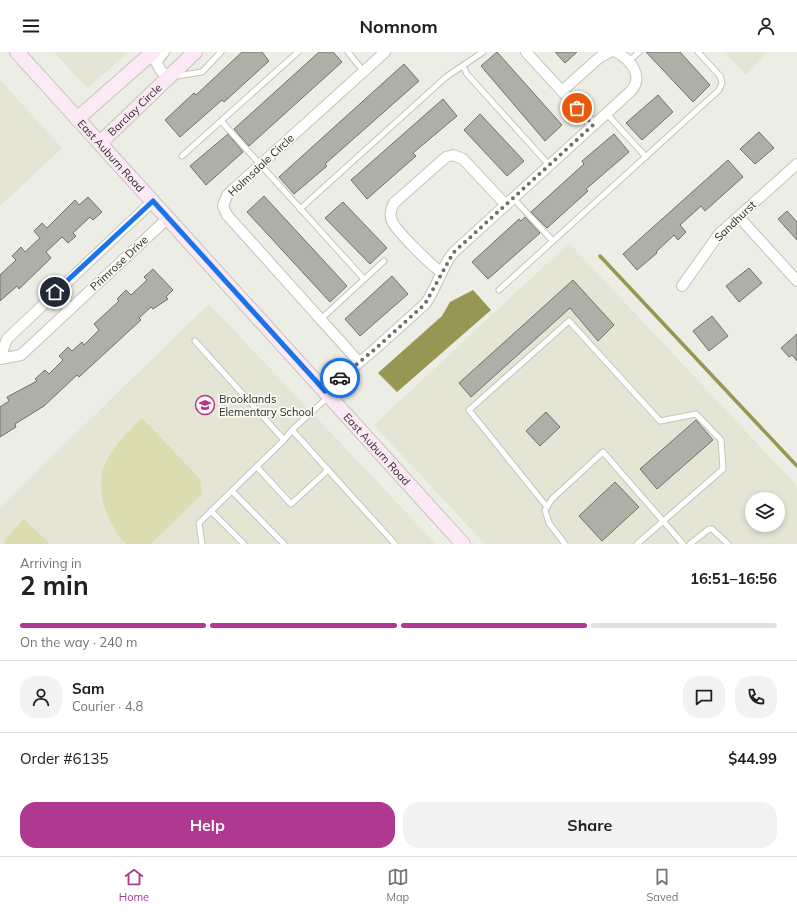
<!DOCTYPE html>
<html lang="en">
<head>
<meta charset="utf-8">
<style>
	:root { --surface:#fff; --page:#f2f2f2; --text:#202124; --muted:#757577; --line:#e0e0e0; --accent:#af3991 }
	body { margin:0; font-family:Mulish,sans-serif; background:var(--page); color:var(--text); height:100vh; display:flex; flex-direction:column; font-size:15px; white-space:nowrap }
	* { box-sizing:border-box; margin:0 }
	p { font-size:13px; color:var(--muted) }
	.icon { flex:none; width:22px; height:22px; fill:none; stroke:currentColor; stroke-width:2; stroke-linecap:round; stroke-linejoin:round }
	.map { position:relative; height:492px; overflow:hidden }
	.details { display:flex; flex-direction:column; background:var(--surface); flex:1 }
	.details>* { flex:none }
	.controls { position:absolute; left:745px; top:440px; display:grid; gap:8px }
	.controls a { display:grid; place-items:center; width:40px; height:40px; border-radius:50%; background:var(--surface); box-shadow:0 2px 6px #0003; font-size:20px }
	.pin { position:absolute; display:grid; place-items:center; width:34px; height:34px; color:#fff; margin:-17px; border:2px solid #fff; border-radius:50%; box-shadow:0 1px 4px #0007 }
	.courier { position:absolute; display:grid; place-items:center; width:40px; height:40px; margin:-20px; border:3px solid #1a73e8; border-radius:50%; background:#fff; color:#222; box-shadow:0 1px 5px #0007 }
	.summary em { font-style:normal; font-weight:700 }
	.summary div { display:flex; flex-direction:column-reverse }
	.summary { display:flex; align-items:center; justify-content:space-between; height:68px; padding:0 20px }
	h1 { font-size:26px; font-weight:700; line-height:30px }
	.bar { display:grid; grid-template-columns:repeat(4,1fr); gap:6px 4px; align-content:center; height:48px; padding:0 20px }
	.bar i { height:5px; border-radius:3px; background:var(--line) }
	.bar .on { background:var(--accent) }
	.bar p { grid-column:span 4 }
	.line { display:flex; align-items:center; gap:10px; padding:0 20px; border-top:1px solid var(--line) }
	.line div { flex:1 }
	.round { display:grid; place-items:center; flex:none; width:42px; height:42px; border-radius:16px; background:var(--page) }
	.primary-button { display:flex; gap:8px; margin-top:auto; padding:8px 20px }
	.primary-button a { flex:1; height:46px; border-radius:16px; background:var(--accent); color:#fff; font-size:16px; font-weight:700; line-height:46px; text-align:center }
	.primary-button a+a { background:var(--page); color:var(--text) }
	header { display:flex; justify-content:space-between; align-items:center; height:52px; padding:0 20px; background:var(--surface); font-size:18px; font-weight:700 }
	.dock { display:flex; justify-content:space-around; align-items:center; height:56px; border-top:1px solid var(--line); background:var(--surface); font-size:11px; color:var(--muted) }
	.dock a { display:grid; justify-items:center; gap:2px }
	.dock .on { color:var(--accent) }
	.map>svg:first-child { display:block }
	.built { fill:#e4e5d4; fill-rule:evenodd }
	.green { fill:#dbdcb0 }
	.water { fill:#979652 }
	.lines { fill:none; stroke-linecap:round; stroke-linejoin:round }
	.stream { stroke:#979652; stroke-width:3.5 }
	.building { fill:#aeafa6; stroke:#72726a }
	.lane-casing { stroke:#c4c4bc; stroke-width:7 }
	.street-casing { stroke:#c4c4bc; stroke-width:12 }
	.secondary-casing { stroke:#c4c4bc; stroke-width:16 }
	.lane { stroke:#fff; stroke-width:5 }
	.street { stroke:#fff; stroke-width:10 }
	.secondary { stroke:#fde9f6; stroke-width:14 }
	.done { stroke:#6f706a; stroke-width:4; stroke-dasharray:0 7.2 }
	.route { stroke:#1a73e8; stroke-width:5 }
	.labels { text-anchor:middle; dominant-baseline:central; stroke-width:3.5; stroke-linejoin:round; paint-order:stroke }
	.street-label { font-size:11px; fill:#2c2c29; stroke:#fafaf1 }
	.poi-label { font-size:11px; fill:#2c2c29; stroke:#fafaf1; text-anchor:start }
</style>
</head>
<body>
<header><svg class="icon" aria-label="menu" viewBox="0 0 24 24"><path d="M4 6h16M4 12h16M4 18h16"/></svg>Nomnom<svg class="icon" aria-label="person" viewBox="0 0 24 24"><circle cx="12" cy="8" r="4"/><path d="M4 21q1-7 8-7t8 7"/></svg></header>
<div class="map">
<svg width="797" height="492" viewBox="0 0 797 492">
	<rect width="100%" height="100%" fill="#ecede4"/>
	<!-- built -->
	<g class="built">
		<polygon points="54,0 129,0 87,36"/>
		<polygon points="725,0 767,0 746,23"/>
		<polygon points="0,28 62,96 0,154"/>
		<path d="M569,191L797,434V492H485L374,373ZM752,447H778V473H752Z"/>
		<polygon points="209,252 436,492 0,492 0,455"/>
	</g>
	<!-- green -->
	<g class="green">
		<path d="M142,366L200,427L202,442L151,492H126C108,473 94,438 105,412C113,394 128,380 142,366Z"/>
		<polygon points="24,467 50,492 4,492 8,484"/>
	</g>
	<!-- water -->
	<polygon class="water" points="473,238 491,258 397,340 378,321 442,264 450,250"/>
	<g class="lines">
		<!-- stream -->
		<polyline class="stream" points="600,204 797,414"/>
	</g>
	<!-- building -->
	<g class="building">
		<polygon points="242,0 262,0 269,9 224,50 222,48 180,85 165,68 194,41 196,43"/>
		<polygon points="319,0 333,0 342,10 249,94 234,77"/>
		<polygon points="497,0 562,73 545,89 481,14"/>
		<polygon points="555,0 577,0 565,11"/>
		<polygon points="646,0 680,0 710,33 693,50"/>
		<polygon points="404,12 419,29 325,112 327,114 294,142 279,125"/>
		<polygon points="658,43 673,60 642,88 626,71"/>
		<polygon points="443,47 457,64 413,101 416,104 367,147 351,128"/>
		<polygon points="480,62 524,109 507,124 464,78"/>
		<polygon points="759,80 774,96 755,112 740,97"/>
		<polygon points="228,82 243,100 206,133 190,114"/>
		<polygon points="614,82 629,100 586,137 588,139 547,176 531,160 584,112 582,109"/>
		<polygon points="728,108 743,125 705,159 701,154 680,173 686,180 678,188 674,183 656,200 657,201 637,218 623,202"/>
		<polygon points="264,144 347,234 330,250 247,160"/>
		<polygon points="88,145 102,160 93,168 90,165 73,181 76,184 68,191 62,185 46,200 51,206 19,237 17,234 0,249 0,223 16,208 12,204 21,195 25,200 40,186 34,179 42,171 47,176 75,148 79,153"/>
		<polygon points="343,150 387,196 370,212 325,166"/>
		<polygon points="787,159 797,170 797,188 778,167"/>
		<polygon points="525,165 540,181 488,227 472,210 519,167 521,169"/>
		<polygon points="749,216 762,231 739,250 726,234"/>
		<polygon points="153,217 173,238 166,245 168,247 153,257 151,255 139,266 141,268 79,325 77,323 44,354 15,372 16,375 0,385 0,355 9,349 7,345 37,329 35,327 45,318 49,322 63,308 59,304 68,295 72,299 82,290 84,293 99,278 94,272 119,249 117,247 126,238 131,243 147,228 144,225"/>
		<polygon points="392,224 408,242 360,284 345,267"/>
		<polygon points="573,228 614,273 598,289 570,256 471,345 459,331"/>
		<polygon points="712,264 728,284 709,299 693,279"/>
		<polygon points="797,282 797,309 792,303 789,305 781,296"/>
		<polygon points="546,360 560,375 540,394 526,379"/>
		<polygon points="696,368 713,388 657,437 640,417"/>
		<polygon points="615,430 639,455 602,489 579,464"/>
	</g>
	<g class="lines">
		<defs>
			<g id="lane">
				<polyline points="348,0 364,20"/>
				<polyline points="628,10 639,0"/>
				<polyline points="463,14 467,22 549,113"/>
				<polyline points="176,24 202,20 221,0"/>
				<polyline points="606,61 646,105"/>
				<polyline points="221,69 364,227"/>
				<polyline points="182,104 298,0"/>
				<polyline points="513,146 553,189"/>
				<polyline points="300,157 446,25 483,0"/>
				<polyline points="499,238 719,38 722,31 720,24 698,0"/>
				<polyline points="321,267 384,209"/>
				<polyline points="195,289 284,388"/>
				<polyline points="328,345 292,378 395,492"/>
				<polyline points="257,415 291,452 328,418"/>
				<polyline points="232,439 284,492"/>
				<polyline points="547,455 469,358 569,269 660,369 696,362 721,388 723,417 637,492"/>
				<polyline points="211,459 244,492"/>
				<polyline points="202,492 199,471 284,388 292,378"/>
				<polyline points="565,492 549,471 545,458 552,447 603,400 683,492"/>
				<polyline points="690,492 709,477 712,477 728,492"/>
			</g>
			<g id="street">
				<polyline points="164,0 156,10 161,19 169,25"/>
				<polyline points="526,0 593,73"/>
				<polyline points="562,39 600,5 610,0"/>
				<polyline points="739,165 797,229"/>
				<path d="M441,220C431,213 396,179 392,169C389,163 391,157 394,151L446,105L453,103L463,107L506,153"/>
				<polyline points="682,234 719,182 797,112"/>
				<polyline points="55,241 70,257"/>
				<polyline points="0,306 7,287 153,149"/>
				<polyline points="0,307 21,303 168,166"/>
				<polyline points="359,310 227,163 223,154 227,143 385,0"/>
				<path d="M325,339L374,298L425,252C437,236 441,216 453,201L631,39C644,24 631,8 616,0"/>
			</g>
			<g id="secondary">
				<path id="s1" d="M17,0L463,492"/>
				<polyline points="77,67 153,0"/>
				<path id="s2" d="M100,91L195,0"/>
			</g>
		</defs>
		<!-- lane casing -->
		<use href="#lane" class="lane-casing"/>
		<!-- street casing -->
		<use href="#street" class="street-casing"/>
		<!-- secondary casing -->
		<use href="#secondary" class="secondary-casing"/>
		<!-- lane -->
		<use href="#lane" class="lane"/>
		<!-- street -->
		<use href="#street" class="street"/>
		<!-- secondary -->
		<use href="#secondary" class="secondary"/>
	</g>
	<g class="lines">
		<!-- done -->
		<polyline class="done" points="340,326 374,298 425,252 453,201 593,73 577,56"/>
		<!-- route -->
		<polyline class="route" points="55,240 153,149 325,339 340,326"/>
	</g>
	<!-- icons -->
	<defs>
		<symbol id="school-ring" viewBox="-11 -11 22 22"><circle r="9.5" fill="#fafaf1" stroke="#af3991" stroke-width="1.5"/><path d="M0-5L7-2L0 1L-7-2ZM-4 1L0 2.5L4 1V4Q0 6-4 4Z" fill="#af3991"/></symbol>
	</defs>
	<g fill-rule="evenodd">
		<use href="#school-ring" x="194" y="342" width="22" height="22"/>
	</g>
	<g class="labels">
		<!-- street labels -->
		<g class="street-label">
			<text stroke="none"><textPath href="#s2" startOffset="48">Barclay Circle</textPath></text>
			<text stroke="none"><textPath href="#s1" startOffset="140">East Auburn Road</textPath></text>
			<text transform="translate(261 113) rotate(-43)">Holmsdale Circle</text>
			<text transform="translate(735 169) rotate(-44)">Sandhurst</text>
			<text transform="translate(119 211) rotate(-43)">Primrose Drive</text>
			<text stroke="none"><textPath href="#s1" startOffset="536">East Auburn Road</textPath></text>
		</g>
		<!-- poi labels -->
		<g class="poi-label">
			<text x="219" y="347">Brooklands<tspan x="219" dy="13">Elementary School</tspan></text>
		</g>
	</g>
</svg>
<div class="controls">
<a><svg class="icon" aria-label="layers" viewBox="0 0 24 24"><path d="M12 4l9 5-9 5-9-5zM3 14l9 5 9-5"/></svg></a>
</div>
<div class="pin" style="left:577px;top:56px;background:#ea580c"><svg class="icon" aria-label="bag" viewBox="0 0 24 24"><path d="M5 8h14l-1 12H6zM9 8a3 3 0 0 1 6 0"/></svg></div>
<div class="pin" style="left:55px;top:240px;background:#1f2937"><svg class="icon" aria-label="home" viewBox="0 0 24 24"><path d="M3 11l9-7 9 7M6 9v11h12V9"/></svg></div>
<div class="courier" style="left:340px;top:326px"><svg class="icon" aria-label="car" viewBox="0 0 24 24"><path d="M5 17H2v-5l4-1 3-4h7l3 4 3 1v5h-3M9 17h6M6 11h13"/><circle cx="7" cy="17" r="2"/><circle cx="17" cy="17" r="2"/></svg></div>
</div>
<section class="details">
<div class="summary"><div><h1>2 min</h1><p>Arriving in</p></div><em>16:51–16:56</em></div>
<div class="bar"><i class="on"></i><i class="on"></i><i class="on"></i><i></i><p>On the way · 240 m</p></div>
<div class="line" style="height:72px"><a class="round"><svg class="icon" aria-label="person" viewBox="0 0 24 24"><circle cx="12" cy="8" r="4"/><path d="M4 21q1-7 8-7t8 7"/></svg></a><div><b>Sam</b><p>Courier · 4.8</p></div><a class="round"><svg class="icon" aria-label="chat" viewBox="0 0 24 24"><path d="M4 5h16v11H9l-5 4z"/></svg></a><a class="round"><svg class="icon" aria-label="phone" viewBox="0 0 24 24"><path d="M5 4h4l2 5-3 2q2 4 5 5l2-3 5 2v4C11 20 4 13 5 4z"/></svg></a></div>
<div class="line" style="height:52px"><div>Order #6135</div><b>$44.99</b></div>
<div class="primary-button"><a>Help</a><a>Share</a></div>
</section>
<nav class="dock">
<a class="on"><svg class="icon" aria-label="home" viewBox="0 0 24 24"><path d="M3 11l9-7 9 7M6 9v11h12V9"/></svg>Home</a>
<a><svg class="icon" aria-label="map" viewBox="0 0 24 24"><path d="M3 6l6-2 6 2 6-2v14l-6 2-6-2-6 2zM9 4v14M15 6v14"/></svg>Map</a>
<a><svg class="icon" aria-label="saved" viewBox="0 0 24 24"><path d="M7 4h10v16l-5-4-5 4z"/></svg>Saved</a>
</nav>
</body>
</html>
